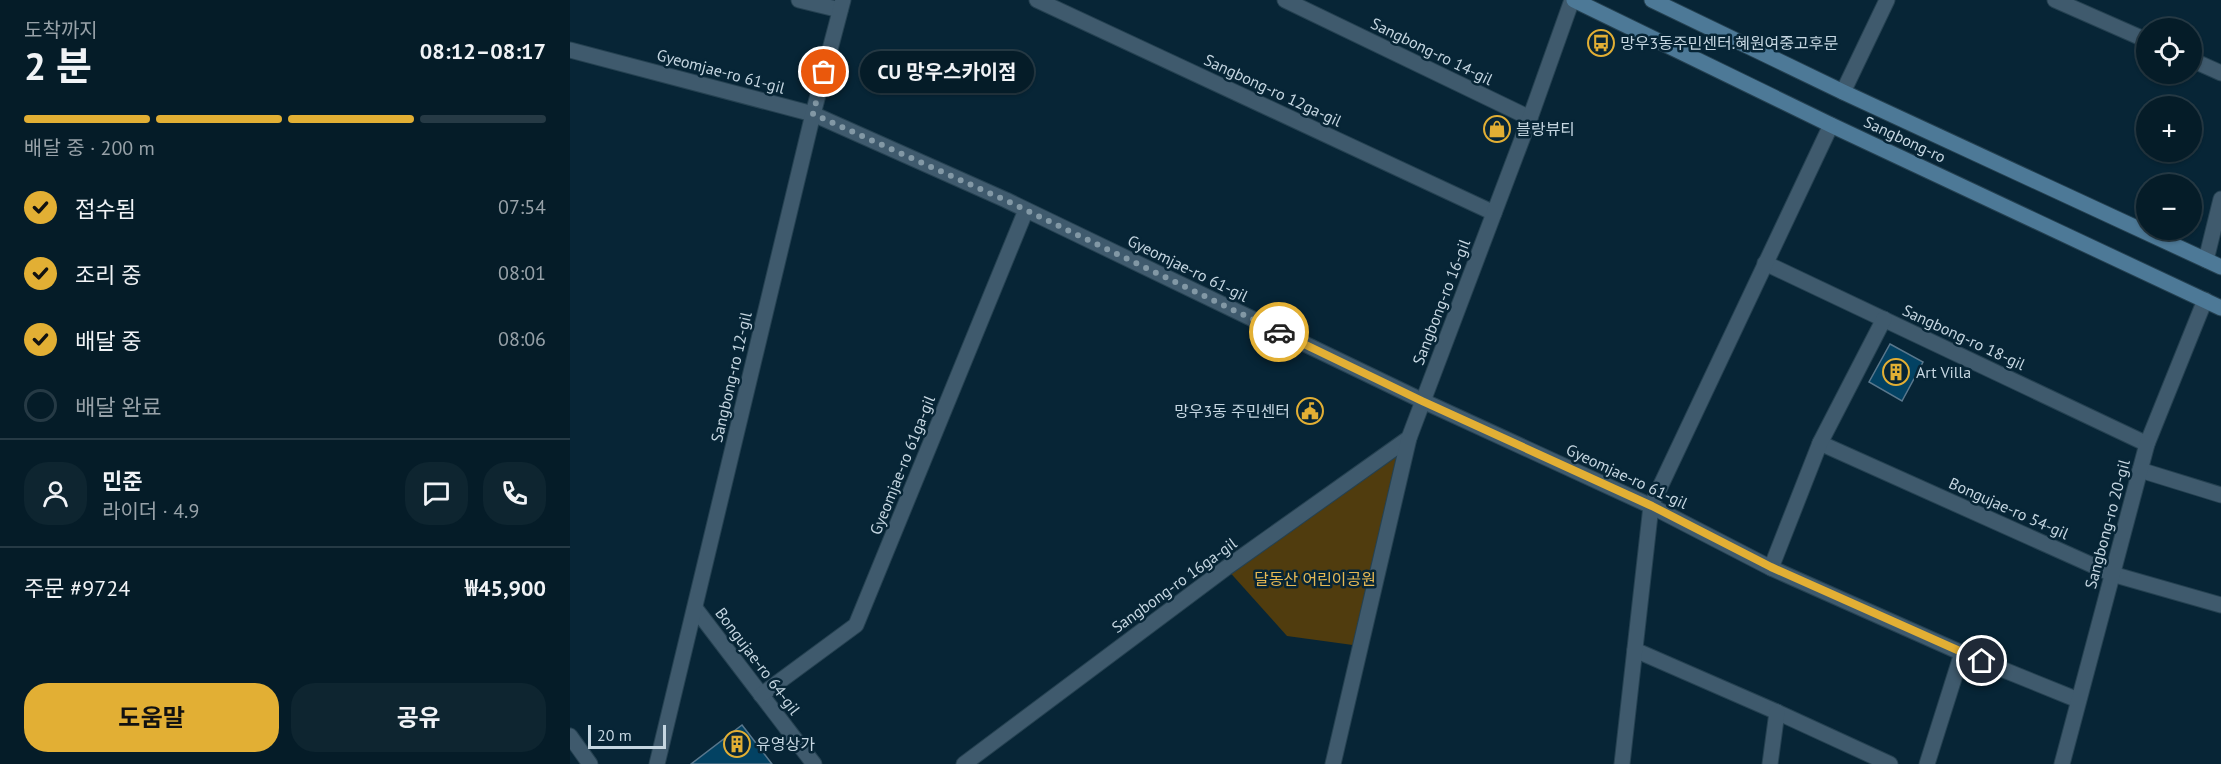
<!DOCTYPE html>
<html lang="ko">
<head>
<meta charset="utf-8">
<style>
	:root { --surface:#051c28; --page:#0e2530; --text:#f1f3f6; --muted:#97a1a8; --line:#263a45; --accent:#e2af34 }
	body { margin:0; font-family:"PT Sans","Noto Sans KR",sans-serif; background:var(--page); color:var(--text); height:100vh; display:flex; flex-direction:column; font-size:22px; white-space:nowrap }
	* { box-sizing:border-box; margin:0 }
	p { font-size:20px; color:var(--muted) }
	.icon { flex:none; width:33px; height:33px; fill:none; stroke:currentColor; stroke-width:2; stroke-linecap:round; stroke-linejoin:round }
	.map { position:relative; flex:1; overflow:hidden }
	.details { display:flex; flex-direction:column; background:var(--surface); width:570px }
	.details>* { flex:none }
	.controls { position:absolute; left:1566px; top:18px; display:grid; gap:12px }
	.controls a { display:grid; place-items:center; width:66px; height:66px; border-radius:50%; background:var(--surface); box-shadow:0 2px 4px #0004,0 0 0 2px var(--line); font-size:30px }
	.scale { position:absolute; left:18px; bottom:15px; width:78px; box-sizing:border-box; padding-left:6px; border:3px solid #c5d6e1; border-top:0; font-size:16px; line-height:21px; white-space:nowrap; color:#c5d6e1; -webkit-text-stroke:4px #072536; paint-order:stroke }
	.pin { position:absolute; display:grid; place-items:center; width:51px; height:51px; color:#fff; margin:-26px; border:3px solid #fff; border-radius:50%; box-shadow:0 2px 6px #0007 }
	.courier { position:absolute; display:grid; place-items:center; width:60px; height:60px; margin:-30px; border:4px solid #e2af34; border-radius:50%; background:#fff; color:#222; box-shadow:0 2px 8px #0007 }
	.bubble { position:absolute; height:42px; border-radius:21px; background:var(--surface); box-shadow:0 2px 4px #0004,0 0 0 2px var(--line); font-size:20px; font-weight:700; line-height:42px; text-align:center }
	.headline em { font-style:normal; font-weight:700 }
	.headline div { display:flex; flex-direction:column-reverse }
	.headline { display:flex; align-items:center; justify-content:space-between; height:102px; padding:0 24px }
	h1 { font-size:39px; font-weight:700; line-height:45px }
	.bar { display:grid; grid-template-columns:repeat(4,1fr); gap:9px 6px; align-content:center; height:72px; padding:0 24px }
	.bar i { height:8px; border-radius:4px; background:var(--line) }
	.bar .active { background:var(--accent) }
	.bar p { grid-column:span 4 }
	.line { display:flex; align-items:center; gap:15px; padding:0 24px; border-top:2px solid var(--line) }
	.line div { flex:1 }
	.round { display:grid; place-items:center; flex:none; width:63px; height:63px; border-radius:24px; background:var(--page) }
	ol { padding:0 24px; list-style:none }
	li { display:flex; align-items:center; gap:18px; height:66px }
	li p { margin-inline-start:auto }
	li .icon { padding:6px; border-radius:50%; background:var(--accent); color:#111; stroke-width:4 }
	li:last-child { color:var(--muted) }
	li i { width:33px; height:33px; border:3px solid var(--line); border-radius:50% }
	.button { display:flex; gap:12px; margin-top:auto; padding:12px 24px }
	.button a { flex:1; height:69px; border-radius:24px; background:var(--accent); color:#111; font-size:24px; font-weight:700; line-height:69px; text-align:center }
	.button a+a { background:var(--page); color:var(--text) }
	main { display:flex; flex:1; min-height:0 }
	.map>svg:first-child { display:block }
	.green { fill:#503c0e }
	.building { fill:#034263; stroke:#59778c; stroke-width:1.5 }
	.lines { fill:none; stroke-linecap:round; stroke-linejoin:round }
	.lane-casing { stroke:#254151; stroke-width:17 }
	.street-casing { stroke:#254151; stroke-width:17 }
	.secondary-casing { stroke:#254151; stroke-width:17 }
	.lane { stroke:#3f5a6d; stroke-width:15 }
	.street { stroke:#3f5a6d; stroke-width:15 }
	.secondary { stroke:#4d7997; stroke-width:15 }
	.done { stroke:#8298a5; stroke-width:6; stroke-dasharray:0 10.8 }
	.route { stroke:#e2af34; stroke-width:8 }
	.labels { text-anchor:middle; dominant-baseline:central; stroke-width:5; stroke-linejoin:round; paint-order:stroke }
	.poi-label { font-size:16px; fill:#c5d6e1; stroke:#072536; text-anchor:start }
	.street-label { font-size:16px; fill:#c5d6e1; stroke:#072536 }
	.park-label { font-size:16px; fill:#e7b953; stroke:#072536 }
</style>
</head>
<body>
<main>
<section class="details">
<div class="headline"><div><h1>2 분</h1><p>도착까지</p></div><em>08:12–08:17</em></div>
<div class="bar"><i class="active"></i><i class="active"></i><i class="active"></i><i></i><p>배달 중 · 200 m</p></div>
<ol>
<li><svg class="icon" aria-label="check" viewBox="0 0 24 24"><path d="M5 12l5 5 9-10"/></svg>접수됨<p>07:54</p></li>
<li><svg class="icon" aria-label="check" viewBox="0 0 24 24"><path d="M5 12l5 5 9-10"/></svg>조리 중<p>08:01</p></li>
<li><svg class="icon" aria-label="check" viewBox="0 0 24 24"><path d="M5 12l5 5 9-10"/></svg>배달 중<p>08:06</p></li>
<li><i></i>배달 완료</li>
</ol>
<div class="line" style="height:108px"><a class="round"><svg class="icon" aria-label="person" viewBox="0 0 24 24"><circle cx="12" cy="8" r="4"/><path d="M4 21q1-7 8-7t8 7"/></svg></a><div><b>민준</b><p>라이더 · 4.9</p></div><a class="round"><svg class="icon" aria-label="chat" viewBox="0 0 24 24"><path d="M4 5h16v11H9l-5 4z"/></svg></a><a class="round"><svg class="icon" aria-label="phone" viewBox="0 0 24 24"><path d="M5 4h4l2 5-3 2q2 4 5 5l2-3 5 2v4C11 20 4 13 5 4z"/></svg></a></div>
<div class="line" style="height:78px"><div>주문 #9724</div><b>₩45,900</b></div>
<div class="button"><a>도움말</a><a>공유</a></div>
</section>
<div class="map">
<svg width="1651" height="764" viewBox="0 0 1651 764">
	<rect width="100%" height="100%" fill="#072536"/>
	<!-- green -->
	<polygon class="green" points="839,438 790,646 717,636 656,568"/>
	<!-- building -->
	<g class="building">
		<polygon points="1320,344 1353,362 1332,401 1299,382"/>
		<polygon points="172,725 202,764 121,764"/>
	</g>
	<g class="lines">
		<defs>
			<polyline id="lane" points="229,0 270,10"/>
			<g id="street">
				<polyline points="467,0 924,213"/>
				<polyline points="715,0 960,118"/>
				<polyline points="1485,0 1576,40"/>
				<polyline points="0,50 243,114 436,200 853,401 1081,506 1201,568 1392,653 1508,700"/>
				<polyline points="1622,60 1651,73"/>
				<polyline points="1273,92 1317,0"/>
				<polyline points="1636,260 1651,199"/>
				<polyline points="1195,263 1577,444"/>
				<polyline points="1250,443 1542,574 1651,605"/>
				<polyline points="1570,470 1651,495"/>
				<polyline points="1201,568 1250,443 1314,319"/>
				<polyline points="125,608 244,764"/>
				<polyline points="1065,650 1207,712 1320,764"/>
				<polyline points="191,695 286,625 456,210"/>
				<polyline points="0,736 20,764"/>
				<polyline points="87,764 243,114 273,0"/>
				<polyline points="394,764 656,568 839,438"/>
				<polyline points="763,764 839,438 960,118 1002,0"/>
				<polyline points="1052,764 1081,506 1261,125"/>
				<polyline points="1200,764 1207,712"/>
				<polyline points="1357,764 1392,653"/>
				<polyline points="1492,764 1577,444 1635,300"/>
			</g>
			<g id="secondary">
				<polyline points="1004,0 1261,125 1651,308"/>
				<polyline points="1082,0 1273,92 1651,267"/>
			</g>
		</defs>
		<!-- lane casing -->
		<use href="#lane" class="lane-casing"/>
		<!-- street casing -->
		<use href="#street" class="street-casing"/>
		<!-- secondary casing -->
		<use href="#secondary" class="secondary-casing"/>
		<!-- lane -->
		<use href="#lane" class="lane"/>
		<!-- street -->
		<use href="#street" class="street"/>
		<!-- secondary -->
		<use href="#secondary" class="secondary"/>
	</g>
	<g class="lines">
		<!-- done -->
		<polyline class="done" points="254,72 243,114 435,200 709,332"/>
		<!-- route -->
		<polyline class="route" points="709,332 852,401 1082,506 1201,567 1412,661"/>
	</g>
	<!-- icons -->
	<defs>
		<symbol id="bus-ring" viewBox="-11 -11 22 22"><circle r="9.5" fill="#072536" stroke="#e2af34" stroke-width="1.5"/><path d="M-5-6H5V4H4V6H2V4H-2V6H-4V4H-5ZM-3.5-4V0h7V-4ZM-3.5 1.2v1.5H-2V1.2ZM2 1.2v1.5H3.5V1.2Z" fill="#e2af34"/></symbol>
		<symbol id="shop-ring" viewBox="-11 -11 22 22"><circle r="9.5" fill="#072536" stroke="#e2af34" stroke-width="1.5"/><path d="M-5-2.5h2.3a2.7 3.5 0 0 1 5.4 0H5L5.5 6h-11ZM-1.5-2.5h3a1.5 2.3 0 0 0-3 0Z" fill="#e2af34"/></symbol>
		<symbol id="building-ring" viewBox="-11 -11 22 22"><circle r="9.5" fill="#072536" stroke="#e2af34" stroke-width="1.5"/><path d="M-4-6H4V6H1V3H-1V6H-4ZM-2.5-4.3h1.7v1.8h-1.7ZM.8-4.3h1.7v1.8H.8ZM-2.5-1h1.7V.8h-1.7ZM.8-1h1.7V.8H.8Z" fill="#e2af34"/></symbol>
		<symbol id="civic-ring" viewBox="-11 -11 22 22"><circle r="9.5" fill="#072536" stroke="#e2af34" stroke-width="1.5"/><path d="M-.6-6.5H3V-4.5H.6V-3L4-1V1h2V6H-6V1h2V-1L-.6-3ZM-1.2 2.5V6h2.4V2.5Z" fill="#e2af34"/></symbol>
	</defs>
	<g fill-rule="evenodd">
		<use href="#bus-ring" x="1016" y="28" width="30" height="30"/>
		<use href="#shop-ring" x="912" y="114" width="30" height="30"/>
		<use href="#building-ring" x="1311" y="357" width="30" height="30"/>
		<use href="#civic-ring" x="725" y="396" width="30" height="30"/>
		<use href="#building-ring" x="152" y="729" width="30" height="30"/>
	</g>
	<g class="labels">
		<!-- poi labels -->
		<g class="poi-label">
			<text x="1050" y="43">망우3동주민센터.혜원여중고후문</text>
			<text x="946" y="129">블랑뷰티</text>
			<text x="1346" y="372">Art Villa</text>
			<text x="720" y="411" text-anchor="end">망우3동 주민센터</text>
			<text x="186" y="744">유영상가</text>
		</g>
		<!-- street labels -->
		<g class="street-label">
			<text transform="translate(862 51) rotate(26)">Sangbong-ro 14-gil</text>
			<text transform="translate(151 71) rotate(15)">Gyeomjae-ro 61-gil</text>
			<text transform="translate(703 90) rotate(25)">Sangbong-ro 12ga-gil</text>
			<text transform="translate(1335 139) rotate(25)">Sangbong-ro</text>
			<text transform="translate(618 268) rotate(26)">Gyeomjae-ro 61-gil</text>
			<text transform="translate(871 302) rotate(-69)">Sangbong-ro 16-gil</text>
			<text transform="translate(1394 337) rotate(25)">Sangbong-ro 18-gil</text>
			<text transform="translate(161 377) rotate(-77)">Sangbong-ro 12-gil</text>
			<text transform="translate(332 465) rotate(-68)">Gyeomjae-ro 61ga-gil</text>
			<text transform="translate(1057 476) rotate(25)">Gyeomjae-ro 61-gil</text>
			<text transform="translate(1439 508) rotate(24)">Bongujae-ro 54-gil</text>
			<text transform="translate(1537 524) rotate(-75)">Sangbong-ro 20-gil</text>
			<text transform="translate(604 585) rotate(-36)">Sangbong-ro 16ga-gil</text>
			<text transform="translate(188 661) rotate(53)">Bongujae-ro 64-gil</text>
		</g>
		<!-- park labels -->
		<g class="park-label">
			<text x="745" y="579">달동산 어린이공원</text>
		</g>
	</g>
</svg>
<div class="controls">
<a><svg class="icon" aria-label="locate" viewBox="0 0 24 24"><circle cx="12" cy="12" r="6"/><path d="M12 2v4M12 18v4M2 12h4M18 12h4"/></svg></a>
<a>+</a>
<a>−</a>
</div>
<div class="scale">20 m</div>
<div class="pin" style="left:254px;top:72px;background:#ea580c"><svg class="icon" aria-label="bag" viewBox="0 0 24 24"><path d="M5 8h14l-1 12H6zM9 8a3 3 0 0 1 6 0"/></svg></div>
<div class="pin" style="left:1412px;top:661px;background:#1f2937"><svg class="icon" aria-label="home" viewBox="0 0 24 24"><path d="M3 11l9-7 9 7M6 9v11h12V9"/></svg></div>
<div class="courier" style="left:709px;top:332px"><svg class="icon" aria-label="car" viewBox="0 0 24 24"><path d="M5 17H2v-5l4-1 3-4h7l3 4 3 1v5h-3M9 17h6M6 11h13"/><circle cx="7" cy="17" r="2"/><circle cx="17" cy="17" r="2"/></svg></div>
<div class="bubble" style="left:290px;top:51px;width:174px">CU 망우스카이점</div>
</div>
</main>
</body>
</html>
